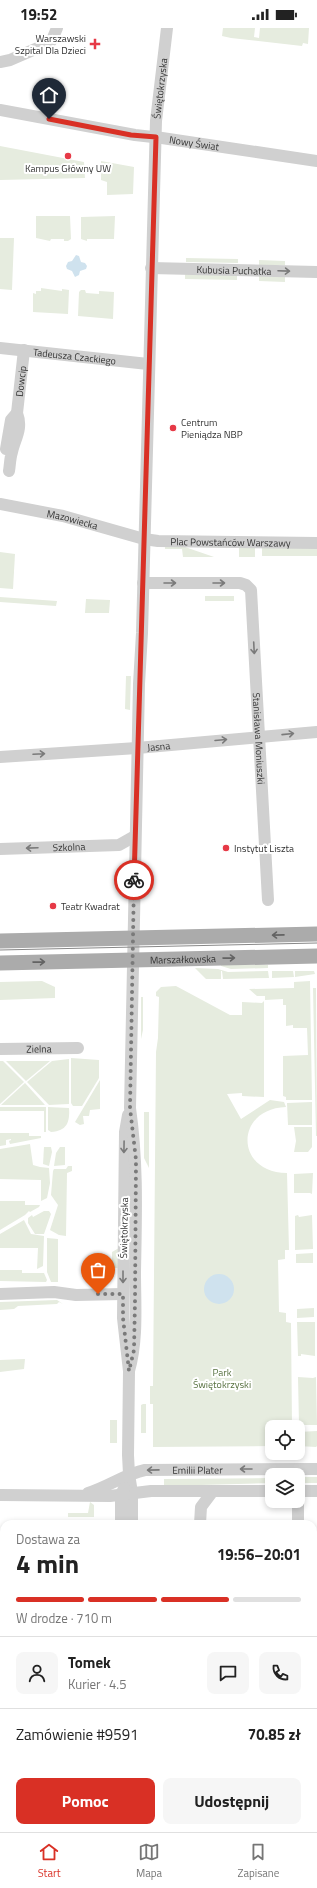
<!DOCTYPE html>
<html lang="pl">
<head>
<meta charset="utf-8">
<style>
	:root { --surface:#fff; --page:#f6f6f6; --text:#222; --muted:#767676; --line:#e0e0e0; --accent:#d93025 }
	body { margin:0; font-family:"Titillium Web",sans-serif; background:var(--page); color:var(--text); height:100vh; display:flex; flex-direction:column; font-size:15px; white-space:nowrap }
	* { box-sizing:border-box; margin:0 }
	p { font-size:13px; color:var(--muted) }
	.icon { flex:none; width:22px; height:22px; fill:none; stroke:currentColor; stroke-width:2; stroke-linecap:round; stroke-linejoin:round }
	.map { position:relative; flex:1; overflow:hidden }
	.sheet { position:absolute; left:0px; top:1492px; width:317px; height:312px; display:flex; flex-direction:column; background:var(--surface); border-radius:12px 12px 0 0; box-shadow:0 2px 6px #0003 }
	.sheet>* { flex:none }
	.fabs { position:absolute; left:265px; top:1392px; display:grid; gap:8px }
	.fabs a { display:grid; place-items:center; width:40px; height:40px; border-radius:8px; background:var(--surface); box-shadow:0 2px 6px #0003; font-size:20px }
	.pin { position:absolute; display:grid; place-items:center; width:34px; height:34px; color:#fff; margin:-41px -17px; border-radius:50% 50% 50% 0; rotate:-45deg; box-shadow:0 0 4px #0007 }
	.pin .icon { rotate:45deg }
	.courier { position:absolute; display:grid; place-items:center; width:40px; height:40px; margin:-20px; border:3px solid #d93025; border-radius:50%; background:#fff; color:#222; box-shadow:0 1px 5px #0007 }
	.headline em { font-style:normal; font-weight:700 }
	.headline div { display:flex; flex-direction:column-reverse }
	.headline { display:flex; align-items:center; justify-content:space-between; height:68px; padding:0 16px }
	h1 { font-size:26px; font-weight:700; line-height:30px }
	.bar { display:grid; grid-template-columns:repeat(4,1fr); gap:6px 4px; align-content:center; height:48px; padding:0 16px }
	.bar i { height:5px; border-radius:3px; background:var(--line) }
	.bar .active { background:var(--accent) }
	.bar p { grid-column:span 4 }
	.line { display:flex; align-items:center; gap:10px; padding:0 16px; border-top:1px solid var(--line) }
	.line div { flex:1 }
	.round { display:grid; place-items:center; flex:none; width:42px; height:42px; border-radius:8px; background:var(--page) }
	.primary-button { display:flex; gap:8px; margin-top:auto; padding:8px 16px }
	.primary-button a { flex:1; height:46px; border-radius:8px; background:var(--accent); color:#fff; font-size:16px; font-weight:700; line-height:46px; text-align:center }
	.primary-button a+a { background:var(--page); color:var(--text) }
	.status { display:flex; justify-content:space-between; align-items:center; height:28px; padding:0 20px; background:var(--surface); direction:ltr }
	.status svg { height:11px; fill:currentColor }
	.dock { display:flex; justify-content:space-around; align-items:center; height:56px; border-top:1px solid var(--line); background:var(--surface); font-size:11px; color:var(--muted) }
	.dock a { display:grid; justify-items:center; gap:2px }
	.dock .active { color:var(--accent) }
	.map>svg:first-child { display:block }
	.green { fill:#e6ecdf }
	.water { fill:#cfe2ee }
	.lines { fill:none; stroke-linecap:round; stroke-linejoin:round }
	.minor { stroke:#d0d0d0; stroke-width:12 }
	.major { stroke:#ababab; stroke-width:15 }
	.tram { stroke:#888; stroke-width:1 }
	.oneway { stroke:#7a7a7a }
	.oneway2 { stroke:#636363 }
	.done { stroke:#7a7a7a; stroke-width:4; stroke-dasharray:0 7.2 }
	.route { stroke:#d93025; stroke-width:5 }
	.poi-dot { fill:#e63946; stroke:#fff; stroke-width:1.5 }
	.labels { text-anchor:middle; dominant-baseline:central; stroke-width:4; stroke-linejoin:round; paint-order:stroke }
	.poi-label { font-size:10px; fill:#333; stroke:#fff; text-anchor:start }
	.street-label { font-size:10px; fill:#333; stroke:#fff }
	.park-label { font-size:10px; fill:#56703f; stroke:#fff }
</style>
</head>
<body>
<div class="status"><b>19:52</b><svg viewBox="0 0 49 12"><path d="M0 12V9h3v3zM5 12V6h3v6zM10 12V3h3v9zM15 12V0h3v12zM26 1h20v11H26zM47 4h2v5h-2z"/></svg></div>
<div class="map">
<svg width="317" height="1804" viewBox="0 0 317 1804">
	<rect width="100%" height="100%" fill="#fff"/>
	<!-- green -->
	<g class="green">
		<polygon points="223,0 255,0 254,9 259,10 260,0 309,0 308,16 303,15 302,18 231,10 222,8"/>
		<polygon points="0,118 84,134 85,150 0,152"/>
		<polygon points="101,133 134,139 133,166 107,167 107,154 101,152"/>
		<polygon points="36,188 70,188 71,211 68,213 64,213 64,211 51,211 50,213 36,210"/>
		<polygon points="115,188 114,211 87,211 87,213 81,211 81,189"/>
		<polygon points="0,210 14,210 12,262 0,261"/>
		<polygon points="186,230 238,231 238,235 186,234"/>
		<polygon points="259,232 285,233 285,237 259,237"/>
		<polygon points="185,246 237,247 237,252 185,251"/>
		<polygon points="259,248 285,249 285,254 259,253"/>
		<polygon points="41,260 62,263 62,261 69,262 68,286 33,284 33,265 36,266 36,263 41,263"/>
		<polygon points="81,262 85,262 86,265 99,266 99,263 114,264 113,291 78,288 79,264"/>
		<polygon points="255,518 255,529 183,529 182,521 165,521 165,519 185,519 214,529 239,529 239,520 200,520"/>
		<polygon points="262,518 317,519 317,528 262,528"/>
		<polygon points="0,524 15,526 13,561 0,560"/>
		<rect x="205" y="568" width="29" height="5"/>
		<polygon points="0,569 57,573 56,578 0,574"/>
		<polygon points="86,571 110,572 109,585 85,585"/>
		<polygon points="126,648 131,648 130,682 125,681"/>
		<polygon points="221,936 268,937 268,940 231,941 221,938"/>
		<polygon points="195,940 218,941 228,944 268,943 269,950 223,951 222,943 221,943 221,951 206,951"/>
		<polygon points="272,943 293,943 294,949 272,950"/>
		<polygon points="295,943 314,943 315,946 295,949"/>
		<polygon points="42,953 55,959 55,970 0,972 0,954"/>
		<polygon points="310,953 312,1072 286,1072 286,1069 283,1068 283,1028 308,1027 307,1000 293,1000 293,997 286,998 286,977 283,977 283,971 265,972 265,968 257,968 249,961 294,960 294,954"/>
		<path d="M176,958L230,987H242V974L262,975L264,973V1069L242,1068V1065L227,1066L241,1091L270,1072L284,1074L286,1079C234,1081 235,1145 287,1145L289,1222H285V1231L278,1232L279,1284L286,1285V1294L291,1295L292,1399H272V1418L153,1419V1376H150V1358H153L156,1024L158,1010L159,969L156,968V964L161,959Z"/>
		<polygon points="313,960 316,960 317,1108 316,1108"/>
		<polygon points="141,969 143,969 143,1002 141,1011"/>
		<polygon points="71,1030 99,1032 99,1050 82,1078 73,1078 71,1075"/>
		<polygon points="69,1031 69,1076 49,1077 27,1054 52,1033"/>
		<polygon points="0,1033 3,1033 24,1054 0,1076"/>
		<polygon points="6,1033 50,1033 26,1053"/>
		<polygon points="100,1052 100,1081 90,1082 89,1088 83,1088 84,1096 80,1097 75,1094"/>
		<polygon points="25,1055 45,1077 1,1077"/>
		<polygon points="312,1074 312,1097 288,1097 287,1075"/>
		<polygon points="0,1079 46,1079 46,1104 44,1104 44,1083 0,1083"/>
		<path d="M48,1079L69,1080C70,1094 67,1103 51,1104L48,1102Z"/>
		<polygon points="144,1084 149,1084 149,1140 144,1130"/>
		<polygon points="294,1099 312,1099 312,1119 308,1124 294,1124 296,1113"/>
		<polygon points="0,1105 29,1105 29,1108 41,1108 41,1110 10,1116 9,1113 11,1112 11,1111 6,1112 6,1117 0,1118"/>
		<polygon points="30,1116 33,1137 40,1139 49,1140 50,1155 47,1170 41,1173 41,1152 0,1151 0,1121"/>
		<polygon points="44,1119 51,1119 52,1124 49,1138 43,1136"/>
		<polygon points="60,1119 65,1119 65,1137 54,1138 56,1125"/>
		<polygon points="68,1138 72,1138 72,1143 67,1145 66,1208 59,1207 50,1202 58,1177 51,1167 53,1143 54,1141 66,1141"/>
		<polygon points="313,1145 312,1166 310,1165 294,1165 294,1146"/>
		<polygon points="0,1173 25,1173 25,1177 40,1177 39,1179 30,1184 29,1183 25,1187 0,1202"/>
		<polygon points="44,1183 49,1183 51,1186 44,1206 35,1206 28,1195 28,1190 32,1187 33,1189"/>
		<polygon points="298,1187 299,1189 312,1187 313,1221 295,1222 295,1188"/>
		<polygon points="24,1192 31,1206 44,1208 43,1238 37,1241 38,1220 0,1220 0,1206"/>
		<polygon points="47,1210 58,1211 58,1254 51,1254 47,1244"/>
		<polygon points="119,1220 119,1240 112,1240 112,1224"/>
		<polygon points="313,1225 313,1235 296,1235 296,1226"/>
		<polygon points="0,1242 22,1242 22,1245 44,1245 47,1252 46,1254 0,1253"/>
		<polygon points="57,1272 63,1276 59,1274 57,1276 18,1278 14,1281 0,1282 0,1274"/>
		<polygon points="314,1280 314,1289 297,1290 297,1281"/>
		<polygon points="297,1294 315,1294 315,1328 301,1326 301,1328 298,1328"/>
		<polygon points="25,1331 24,1341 0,1344 0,1332"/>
		<polygon points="298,1349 313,1350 316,1349 317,1397 299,1397"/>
		<polygon points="143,1376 146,1376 146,1405 141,1405 141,1377"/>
		<rect x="110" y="1392" width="7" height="23"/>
		<polygon points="317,1403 317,1418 316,1419 298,1418 298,1404"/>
		<polygon points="302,1449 317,1449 317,1455 301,1455 299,1451"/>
		<polygon points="272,1450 272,1455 164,1458 164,1451"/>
		<polygon points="90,1474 94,1477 94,1489 68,1489 68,1485 88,1485"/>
		<polygon points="313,1789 317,1789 317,1800 272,1803 272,1801 313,1800"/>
	</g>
	<!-- water -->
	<g class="water">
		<polygon points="76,227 79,228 81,234 85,235 87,238 86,241 80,243 79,247 75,249 72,243 67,241 66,238 68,234 72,233"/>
		<circle cx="219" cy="1261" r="15"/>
	</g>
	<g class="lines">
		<!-- minor -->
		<g class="minor">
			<polyline points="0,34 10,32 47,16 52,12 57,0"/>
			<path id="s1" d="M0,82L135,107L162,110L317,133"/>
			<path id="s2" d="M151,240L317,244"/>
			<path id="s3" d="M0,320L148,336"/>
			<path id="s4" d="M17,385L24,322"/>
			<path d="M9,443C10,437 10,430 12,424C15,410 23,401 17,385L11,392L6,421L12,422"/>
			<path id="s5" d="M0,476L63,488L144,511L158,513L317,515"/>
			<path id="s6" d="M143,555H240L246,557L251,562L268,872"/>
			<path id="s7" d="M0,729L137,720L317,704"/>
			<path id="s8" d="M0,821L119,817L135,808"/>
			<path id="s9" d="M0,1021L78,1020"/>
			<polyline points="128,1087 125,1104 123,1290 129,1343 128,1427 129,1446 132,1465 132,1496"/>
			<polyline points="0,1266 54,1264 76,1267 123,1266"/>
			<path id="s10" d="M129,1343C138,1311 135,1277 135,1244C136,1188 138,1136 130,1080L139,656L142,605L155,129L156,93L167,0"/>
			<polyline points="298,1463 317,1463"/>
			<path id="s11" d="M88,1465C108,1459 125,1446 145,1442L317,1441"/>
			<polyline points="0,1467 110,1468 151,1463 272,1463"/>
			<polyline points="298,1473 298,1496"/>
			<polyline points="121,1496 121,1467 124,1460"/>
			<polyline points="200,1496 201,1479 213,1463"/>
			<polyline points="313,1546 317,1546"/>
			<polyline points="0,1585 4,1585"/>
			<polyline points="313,1590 317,1590"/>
			<polyline points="0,1672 3,1695 2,1747"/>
		</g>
		<!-- major -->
		<g class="major">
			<polyline points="0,913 317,906"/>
			<path id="s12" d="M0,935L317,928"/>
			<polyline points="313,1782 317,1782"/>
			<polyline points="0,1783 4,1783"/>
			<polyline points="165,1800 166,1804"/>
			<polyline points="85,1804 86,1800"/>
		</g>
		<!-- tram -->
		<g class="tram">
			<polyline points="0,922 317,915"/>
			<polyline points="313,1792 317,1792"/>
			<polyline points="0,1798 4,1799"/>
			<polyline points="19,1800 66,1804"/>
			<polyline points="65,1800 95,1802 138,1800"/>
			<polyline points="155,1804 246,1800"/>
		</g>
	</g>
	<!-- one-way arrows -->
	<defs><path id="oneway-shaft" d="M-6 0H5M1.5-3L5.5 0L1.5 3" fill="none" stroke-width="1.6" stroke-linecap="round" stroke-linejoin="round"/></defs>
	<g class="oneway">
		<use href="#oneway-shaft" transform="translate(284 243) rotate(2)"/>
		<use href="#oneway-shaft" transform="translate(170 555)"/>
		<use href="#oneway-shaft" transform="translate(219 555)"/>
		<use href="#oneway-shaft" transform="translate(254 620) rotate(87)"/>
		<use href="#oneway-shaft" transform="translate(288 706) rotate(-6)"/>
		<use href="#oneway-shaft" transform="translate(221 712) rotate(-5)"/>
		<use href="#oneway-shaft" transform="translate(39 726) rotate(-3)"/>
		<use href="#oneway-shaft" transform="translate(32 820) rotate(178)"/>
		<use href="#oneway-shaft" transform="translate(124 1119) rotate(91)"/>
		<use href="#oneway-shaft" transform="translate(123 1249) rotate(90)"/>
		<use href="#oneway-shaft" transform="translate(246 1441) rotate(180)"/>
		<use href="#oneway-shaft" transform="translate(153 1442) rotate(179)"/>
	</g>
	<g class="oneway2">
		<use href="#oneway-shaft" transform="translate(278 907) rotate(179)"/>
		<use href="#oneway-shaft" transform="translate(229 930) rotate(-1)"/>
		<use href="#oneway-shaft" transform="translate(39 934) rotate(-1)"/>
	</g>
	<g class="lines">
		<!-- done -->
		<polyline class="done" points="98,1266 123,1266 123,1290 129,1343 134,1322 135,1273 136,1132 130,1080 134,852"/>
		<!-- route -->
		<polyline class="route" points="49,91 131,107 156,109 134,852"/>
	</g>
	<!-- markers -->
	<g class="poi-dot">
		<path d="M93 10h4v4h4v4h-4v4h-4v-4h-4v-4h4z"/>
		<circle cx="68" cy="128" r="4"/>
		<circle cx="173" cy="400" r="4"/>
		<circle cx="226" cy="820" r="4"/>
		<circle cx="53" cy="878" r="4"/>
	</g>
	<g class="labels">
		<!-- poi labels -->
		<g class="poi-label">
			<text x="86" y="10" text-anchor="end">Warszawski<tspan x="86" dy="12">Szpital Dla Dzieci</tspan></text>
			<text x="68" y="140" text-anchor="middle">Kampus Główny UW</text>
			<text x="181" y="394">Centrum<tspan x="181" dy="12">Pieniądza NBP</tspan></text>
			<text x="234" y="820">Instytut Liszta</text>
			<text x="61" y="878">Teatr Kwadrat</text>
		</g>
		<!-- street labels -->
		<g class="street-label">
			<text stroke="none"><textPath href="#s10" startOffset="1284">Świętokrzyska</textPath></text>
			<text stroke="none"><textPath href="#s1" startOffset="197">Nowy Świat</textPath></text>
			<text stroke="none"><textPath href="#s2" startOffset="83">Kubusia Puchatka</textPath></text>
			<text stroke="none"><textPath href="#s3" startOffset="75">Tadeusza Czackiego</textPath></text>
			<text stroke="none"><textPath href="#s4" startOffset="32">Dowcip</textPath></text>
			<text stroke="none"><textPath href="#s5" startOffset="74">Mazowiecka</textPath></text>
			<text stroke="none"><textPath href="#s5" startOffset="235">Plac Powstańców Warszawy</textPath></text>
			<text stroke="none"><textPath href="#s6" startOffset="259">Stanisława Moniuszki</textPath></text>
			<text stroke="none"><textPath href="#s7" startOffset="159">Jasna</textPath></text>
			<text stroke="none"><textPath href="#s8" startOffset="69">Szkolna</textPath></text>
			<text stroke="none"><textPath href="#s12" startOffset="183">Marszałkowska</textPath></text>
			<text stroke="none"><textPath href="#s9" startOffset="39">Zielna</textPath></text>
			<text transform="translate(124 1200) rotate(-89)">Świętokrzyska</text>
			<text stroke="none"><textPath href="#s11" startOffset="114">Emilii Plater</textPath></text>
		</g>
		<!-- park labels -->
		<g class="park-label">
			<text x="222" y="1344">Park<tspan x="222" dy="12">Świętokrzyski</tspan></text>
		</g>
	</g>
</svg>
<div class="fabs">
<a><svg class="icon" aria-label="locate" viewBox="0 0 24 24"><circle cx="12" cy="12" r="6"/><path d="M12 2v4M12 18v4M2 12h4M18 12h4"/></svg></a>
<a><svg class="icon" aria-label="layers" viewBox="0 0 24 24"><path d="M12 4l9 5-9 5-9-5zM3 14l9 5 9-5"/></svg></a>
</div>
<div class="pin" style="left:98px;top:1266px;background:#ea580c"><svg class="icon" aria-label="bag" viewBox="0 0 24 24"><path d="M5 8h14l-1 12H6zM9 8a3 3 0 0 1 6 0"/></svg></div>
<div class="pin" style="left:49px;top:91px;background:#1f2937"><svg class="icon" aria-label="home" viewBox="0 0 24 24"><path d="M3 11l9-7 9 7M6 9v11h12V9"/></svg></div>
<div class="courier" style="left:134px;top:852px"><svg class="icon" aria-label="bike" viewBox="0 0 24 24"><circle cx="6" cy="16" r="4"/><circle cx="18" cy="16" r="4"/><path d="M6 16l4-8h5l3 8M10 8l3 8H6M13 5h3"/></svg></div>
<section class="sheet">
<div class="headline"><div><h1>4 min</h1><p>Dostawa za</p></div><em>19:56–20:01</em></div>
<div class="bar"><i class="active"></i><i class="active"></i><i class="active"></i><i></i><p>W drodze · 710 m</p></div>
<div class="line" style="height:72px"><a class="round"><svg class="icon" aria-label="person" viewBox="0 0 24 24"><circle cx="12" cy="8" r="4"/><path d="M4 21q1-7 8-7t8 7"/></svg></a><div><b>Tomek</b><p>Kurier · 4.5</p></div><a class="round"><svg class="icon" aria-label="chat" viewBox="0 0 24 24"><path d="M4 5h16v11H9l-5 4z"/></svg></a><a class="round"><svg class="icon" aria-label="phone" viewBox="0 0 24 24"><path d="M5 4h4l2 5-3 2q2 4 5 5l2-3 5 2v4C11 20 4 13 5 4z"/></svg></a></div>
<div class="line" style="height:52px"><div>Zamówienie #9591</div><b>70.85 zł</b></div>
<div class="primary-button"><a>Pomoc</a><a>Udostępnij</a></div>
</section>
</div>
<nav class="dock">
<a class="active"><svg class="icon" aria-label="home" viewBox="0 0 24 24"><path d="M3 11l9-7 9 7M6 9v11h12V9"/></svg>Start</a>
<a><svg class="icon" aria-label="map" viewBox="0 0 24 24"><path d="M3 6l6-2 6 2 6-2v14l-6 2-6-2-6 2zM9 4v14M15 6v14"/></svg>Mapa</a>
<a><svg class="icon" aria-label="saved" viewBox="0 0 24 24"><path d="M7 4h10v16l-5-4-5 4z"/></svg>Zapisane</a>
</nav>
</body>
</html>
